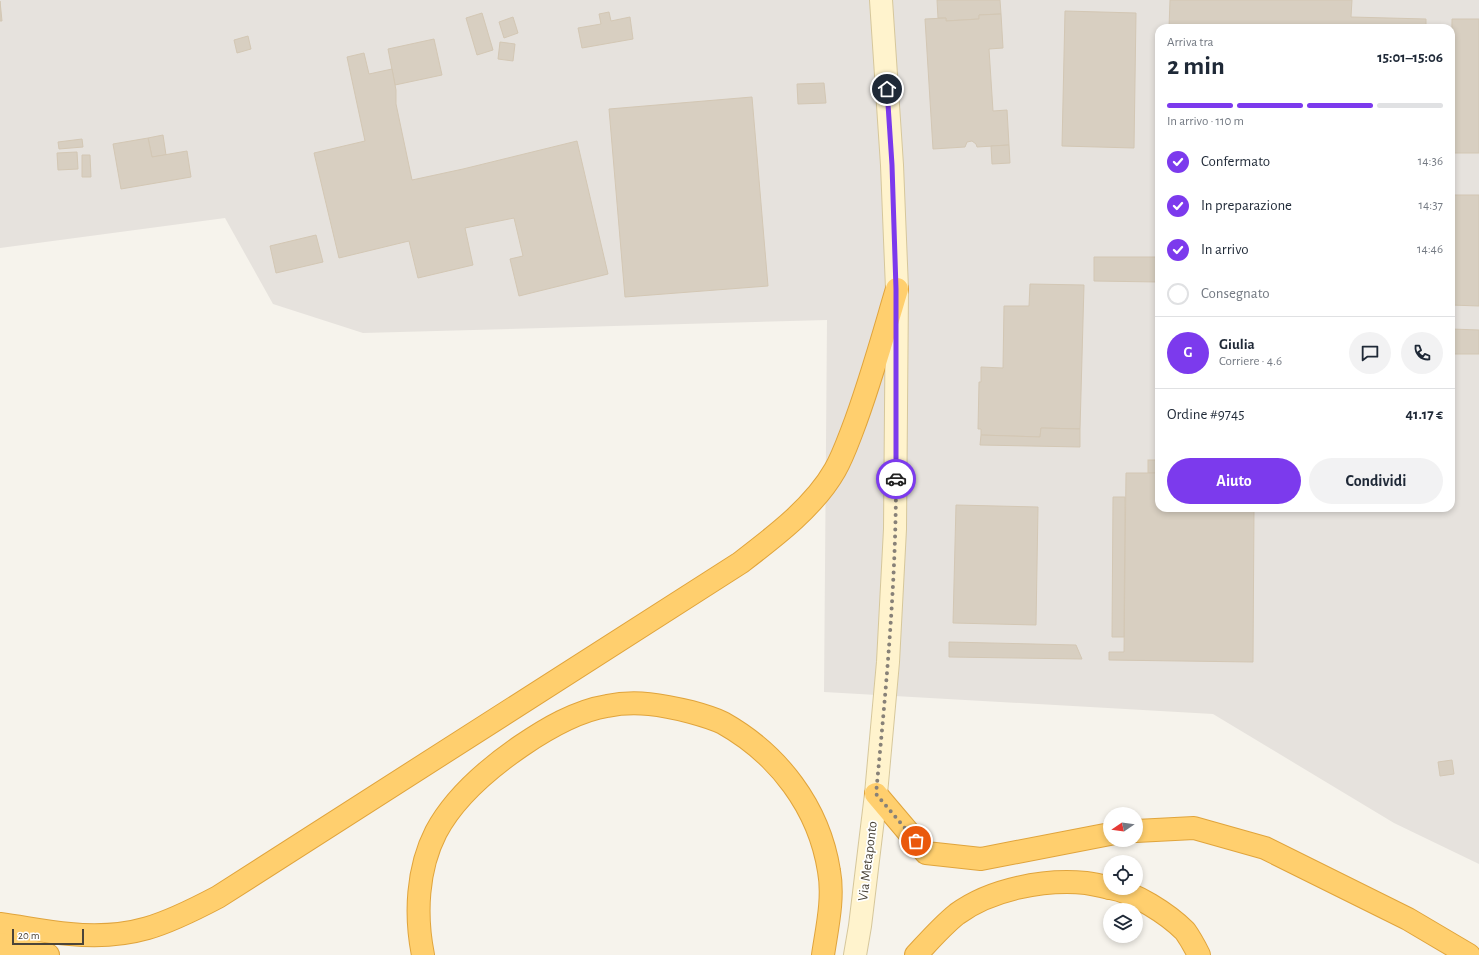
<!DOCTYPE html>
<html lang="it">
<head>
<meta charset="utf-8">
<style>
	:root { --surface:#fff; --page:#f2f2f3; --text:#1f2937; --muted:#747a83; --line:#e0e1e3; --accent:#7c3aed }
	body { margin:0; font-family:"Alegreya Sans",sans-serif; background:var(--page); color:var(--text); height:100vh; display:flex; flex-direction:column; font-size:15px; white-space:nowrap }
	* { box-sizing:border-box; margin:0 }
	p { font-size:13px; color:var(--muted) }
	.icon { flex:none; width:22px; height:22px; fill:none; stroke:currentColor; stroke-width:2; stroke-linecap:round; stroke-linejoin:round }
	.map { position:relative; flex:1; overflow:hidden }
	.details { position:absolute; left:1155px; top:24px; width:300px; height:488px; display:flex; flex-direction:column; background:var(--surface); border-radius:12px; box-shadow:0 2px 6px #0003 }
	.details>* { flex:none }
	.needle { width:26px; rotate:257deg }
	.tools { position:absolute; left:1103px; top:807px; display:grid; gap:8px }
	.tools a { display:grid; place-items:center; width:40px; height:40px; border-radius:50%; background:var(--surface); box-shadow:0 2px 6px #0003; font-size:20px }
	.scale { position:absolute; left:12px; bottom:10px; width:72px; box-sizing:border-box; padding-left:4px; border:2px solid #4b4439; border-top:0; font-size:11px; line-height:14px; white-space:nowrap; color:#4b4439; -webkit-text-stroke:3px #fff; paint-order:stroke }
	.pin { position:absolute; display:grid; place-items:center; width:34px; height:34px; color:#fff; margin:-17px; border:2px solid #fff; border-radius:50%; box-shadow:0 1px 4px #0007 }
	.courier { position:absolute; display:grid; place-items:center; width:40px; height:40px; margin:-20px; border:3px solid #7c3aed; border-radius:50%; background:#fff; color:#222; box-shadow:0 1px 5px #0007 }
	.summary em { font-style:normal; font-weight:700 }
	.summary div { display:flex; flex-direction:column-reverse }
	.summary { display:flex; align-items:center; justify-content:space-between; height:68px; padding:0 12px }
	h1 { font-size:26px; font-weight:700; line-height:30px }
	.bar { display:grid; grid-template-columns:repeat(4,1fr); gap:6px 4px; align-content:center; height:48px; padding:0 12px }
	.bar i { height:5px; border-radius:3px; background:var(--line) }
	.bar .on { background:var(--accent) }
	.bar p { grid-column:span 4 }
	.line { display:flex; align-items:center; gap:10px; padding:0 12px; border-top:1px solid var(--line) }
	.line div { flex:1 }
	.round { display:grid; place-items:center; flex:none; width:42px; height:42px; border-radius:21px; background:var(--page) }
	ol { padding:0 12px; list-style:none }
	li { display:flex; align-items:center; gap:12px; height:44px }
	li p { margin-inline-start:auto }
	li .icon { padding:4px; border-radius:50%; background:var(--accent); color:#fff; stroke-width:4 }
	li:last-child { color:var(--muted) }
	li i { width:22px; height:22px; border:2px solid var(--line); border-radius:50% }
	.primary-button { display:flex; gap:8px; margin-top:auto; padding:8px 12px }
	.primary-button a { flex:1; height:46px; border-radius:24px; background:var(--accent); color:#fff; font-size:16px; font-weight:700; line-height:46px; text-align:center }
	.primary-button a+a { background:var(--page); color:var(--text) }
	.map>svg:first-child { display:block }
	.industrial { fill:#e6e2dd; fill-rule:evenodd }
	.building { fill:#d8cfc1; stroke:#d3c7b4 }
	.lines { fill:none; stroke-linecap:round; stroke-linejoin:round }
	.secondary-casing { stroke:#d6c79b; stroke-width:24 }
	.highway-casing { stroke:#e0a43c; stroke-width:24 }
	.secondary { stroke:#fff3cd; stroke-width:22 }
	.highway { stroke:#ffcf6e; stroke-width:22 }
	.done { stroke:#878178; stroke-width:4; stroke-dasharray:0 7.2 }
	.route { stroke:#7c3aed; stroke-width:5 }
	.labels { text-anchor:middle; dominant-baseline:central; stroke-width:3.5; stroke-linejoin:round; paint-order:stroke }
	.street-label { font-size:14px; fill:#4b4439; stroke:#fff }
</style>
</head>
<body>
<div class="map">
<svg width="1479" height="955" viewBox="0 0 1479 955">
	<rect width="100%" height="100%" fill="#f6f3ec"/>
	<!-- industrial -->
	<path class="industrial" d="M0,0H1479V864L1394,823L1213,714L824,692L827,320L363,333L273,304L225,218L0,248ZM1159,28H1451V508H1159Z"/>
	<!-- building -->
	<g class="building">
		<polygon points="937,0 1000,0 1001,14 979,15 979,19 946,21 946,18 938,18"/>
		<polygon points="1170,0 1352,0 1351,17 1426,19 1426,28 1169,28"/>
		<polygon points="0,1 2,21 0,21"/>
		<polygon points="1065,11 1136,13 1134,148 1062,146"/>
		<polygon points="609,12 611,21 630,17 633,39 582,48 578,28 601,24 599,14"/>
		<polygon points="482,13 493,50 477,55 466,18"/>
		<polygon points="1001,14 1003,48 989,49 993,111 1007,110 1009,145 977,147 976,144 972,141 967,142 965,147 933,149 925,19 946,18 946,21 979,19 979,15"/>
		<polygon points="513,17 518,33 504,38 499,22"/>
		<polygon points="1452,19 1479,19 1479,153 1451,153"/>
		<polygon points="248,36 251,49 237,53 234,40"/>
		<polygon points="434,39 442,75 395,85 388,49"/>
		<polygon points="500,42 515,44 513,61 498,59"/>
		<polygon points="364,53 369,74 392,69 396,90 396,104 412,180 463,169 577,141 608,274 519,296 510,259 523,256 514,218 465,228 473,265 418,278 409,241 339,258 314,153 365,141 347,57"/>
		<polygon points="824,83 826,103 798,104 797,84"/>
		<polygon points="752,97 768,286 625,297 609,109"/>
		<polygon points="163,135 166,155 152,157 148,138"/>
		<polygon points="148,138 152,157 187,151 191,177 121,189 113,144"/>
		<polygon points="82,139 83,147 59,149 58,142"/>
		<polygon points="1009,145 1010,163 992,164 991,146"/>
		<polygon points="77,152 78,169 58,170 57,153"/>
		<polygon points="82,155 90,155 91,177 82,177"/>
		<polygon points="1451,195 1479,195 1479,306 1451,305"/>
		<polygon points="316,235 323,262 276,273 270,246"/>
		<polygon points="1094,257 1159,257 1159,282 1094,281"/>
		<polygon points="1030,284 1084,285 1080,429 1041,428 1040,437 981,435 981,429 978,429 979,382 981,382 981,367 1003,368 1004,306 1029,306"/>
		<polygon points="1451,329 1479,330 1479,354 1451,354"/>
		<polygon points="1041,428 1080,429 1080,447 980,445 981,435 1040,437"/>
		<rect x="1148" y="460" width="11" height="13"/>
		<polygon points="1126,473 1159,473 1159,508 1254,508 1253,662 1109,660 1109,652 1124,652"/>
		<polygon points="1113,497 1125,497 1124,637 1112,637"/>
		<polygon points="956,505 1038,507 1036,625 953,623"/>
		<polygon points="949,642 1076,645 1082,659 949,657"/>
		<polygon points="1452,760 1454,774 1440,776 1438,762"/>
	</g>
	<g class="lines">
		<defs>
			<polyline id="secondary" points="855,955 860,926 876,794 888,662 895,529 897,289 892,165 881,0"/>
			<g id="highway">
				<polyline points="876,794 926,853 981,859 1110,834"/>
				<polyline points="1136,831 1194,828 1265,848 1408,919 1469,955"/>
				<path d="M1110,888C1134,892 1168,914 1185,931C1190,938 1195,947 1199,955"/>
				<path d="M0,924C23,927 46,932 70,934C131,940 165,925 218,897L740,563C774,537 814,507 835,470C842,458 847,444 852,431C870,384 883,336 897,289"/>
				<polyline points="0,944 48,955"/>
				<path d="M423,955C415,915 417,869 436,832C454,798 489,768 521,746C546,729 576,711 607,706C636,700 663,705 691,712C702,715 713,718 723,723C778,754 819,807 829,871C834,898 827,928 823,955"/>
				<path d="M916,955C929,941 942,926 957,914C991,889 1044,879 1086,883C1094,884 1102,886 1110,888"/>
			</g>
		</defs>
		<!-- secondary casing -->
		<use href="#secondary" class="secondary-casing"/>
		<!-- highway casing -->
		<use href="#highway" class="highway-casing"/>
		<!-- secondary -->
		<use href="#secondary" class="secondary"/>
		<!-- highway -->
		<use href="#highway" class="highway"/>
	</g>
	<g class="lines">
		<!-- done -->
		<path class="done" d="M896,479C896,584 886,689 876,794L916,841"/>
		<!-- route -->
		<polyline class="route" points="887,89 892,165 896,289 896,479"/>
	</g>
	<g class="labels">
		<!-- street labels -->
		<g class="street-label">
			<text transform="translate(868 861) rotate(-83)">Via Metaponto</text>
		</g>
	</g>
</svg>
<div class="tools">
<a><svg class="needle" viewBox="-14 -14 28 28"><path d="M0-13l5 13h-10z" fill="#e53935"/><path d="M0 13l5-13h-10z" fill="#747a83"/></svg></a>
<a><svg class="icon" aria-label="locate" viewBox="0 0 24 24"><circle cx="12" cy="12" r="6"/><path d="M12 2v4M12 18v4M2 12h4M18 12h4"/></svg></a>
<a><svg class="icon" aria-label="layers" viewBox="0 0 24 24"><path d="M12 4l9 5-9 5-9-5zM3 14l9 5 9-5"/></svg></a>
</div>
<div class="scale">20 m</div>
<div class="pin" style="left:916px;top:841px;background:#ea580c"><svg class="icon" aria-label="bag" viewBox="0 0 24 24"><path d="M5 8h14l-1 12H6zM9 8a3 3 0 0 1 6 0"/></svg></div>
<div class="pin" style="left:887px;top:89px;background:#1f2937"><svg class="icon" aria-label="home" viewBox="0 0 24 24"><path d="M3 11l9-7 9 7M6 9v11h12V9"/></svg></div>
<div class="courier" style="left:896px;top:479px"><svg class="icon" aria-label="car" viewBox="0 0 24 24"><path d="M5 17H2v-5l4-1 3-4h7l3 4 3 1v5h-3M9 17h6M6 11h13"/><circle cx="7" cy="17" r="2"/><circle cx="17" cy="17" r="2"/></svg></div>
<section class="details">
<div class="summary"><div><h1>2 min</h1><p>Arriva tra</p></div><em>15:01–15:06</em></div>
<div class="bar"><i class="on"></i><i class="on"></i><i class="on"></i><i></i><p>In arrivo · 110 m</p></div>
<ol>
<li><svg class="icon" aria-label="check" viewBox="0 0 24 24"><path d="M5 12l5 5 9-10"/></svg>Confermato<p>14:36</p></li>
<li><svg class="icon" aria-label="check" viewBox="0 0 24 24"><path d="M5 12l5 5 9-10"/></svg>In preparazione<p>14:37</p></li>
<li><svg class="icon" aria-label="check" viewBox="0 0 24 24"><path d="M5 12l5 5 9-10"/></svg>In arrivo<p>14:46</p></li>
<li><i></i>Consegnato</li>
</ol>
<div class="line" style="height:72px"><b class="round" style="background:var(--accent);color:#fff">G</b><div><b>Giulia</b><p>Corriere · 4.6</p></div><a class="round"><svg class="icon" aria-label="chat" viewBox="0 0 24 24"><path d="M4 5h16v11H9l-5 4z"/></svg></a><a class="round"><svg class="icon" aria-label="phone" viewBox="0 0 24 24"><path d="M5 4h4l2 5-3 2q2 4 5 5l2-3 5 2v4C11 20 4 13 5 4z"/></svg></a></div>
<div class="line" style="height:52px"><div>Ordine #9745</div><b>41.17 €</b></div>
<div class="primary-button"><a>Aiuto</a><a>Condividi</a></div>
</section>
</div>
</body>
</html>
